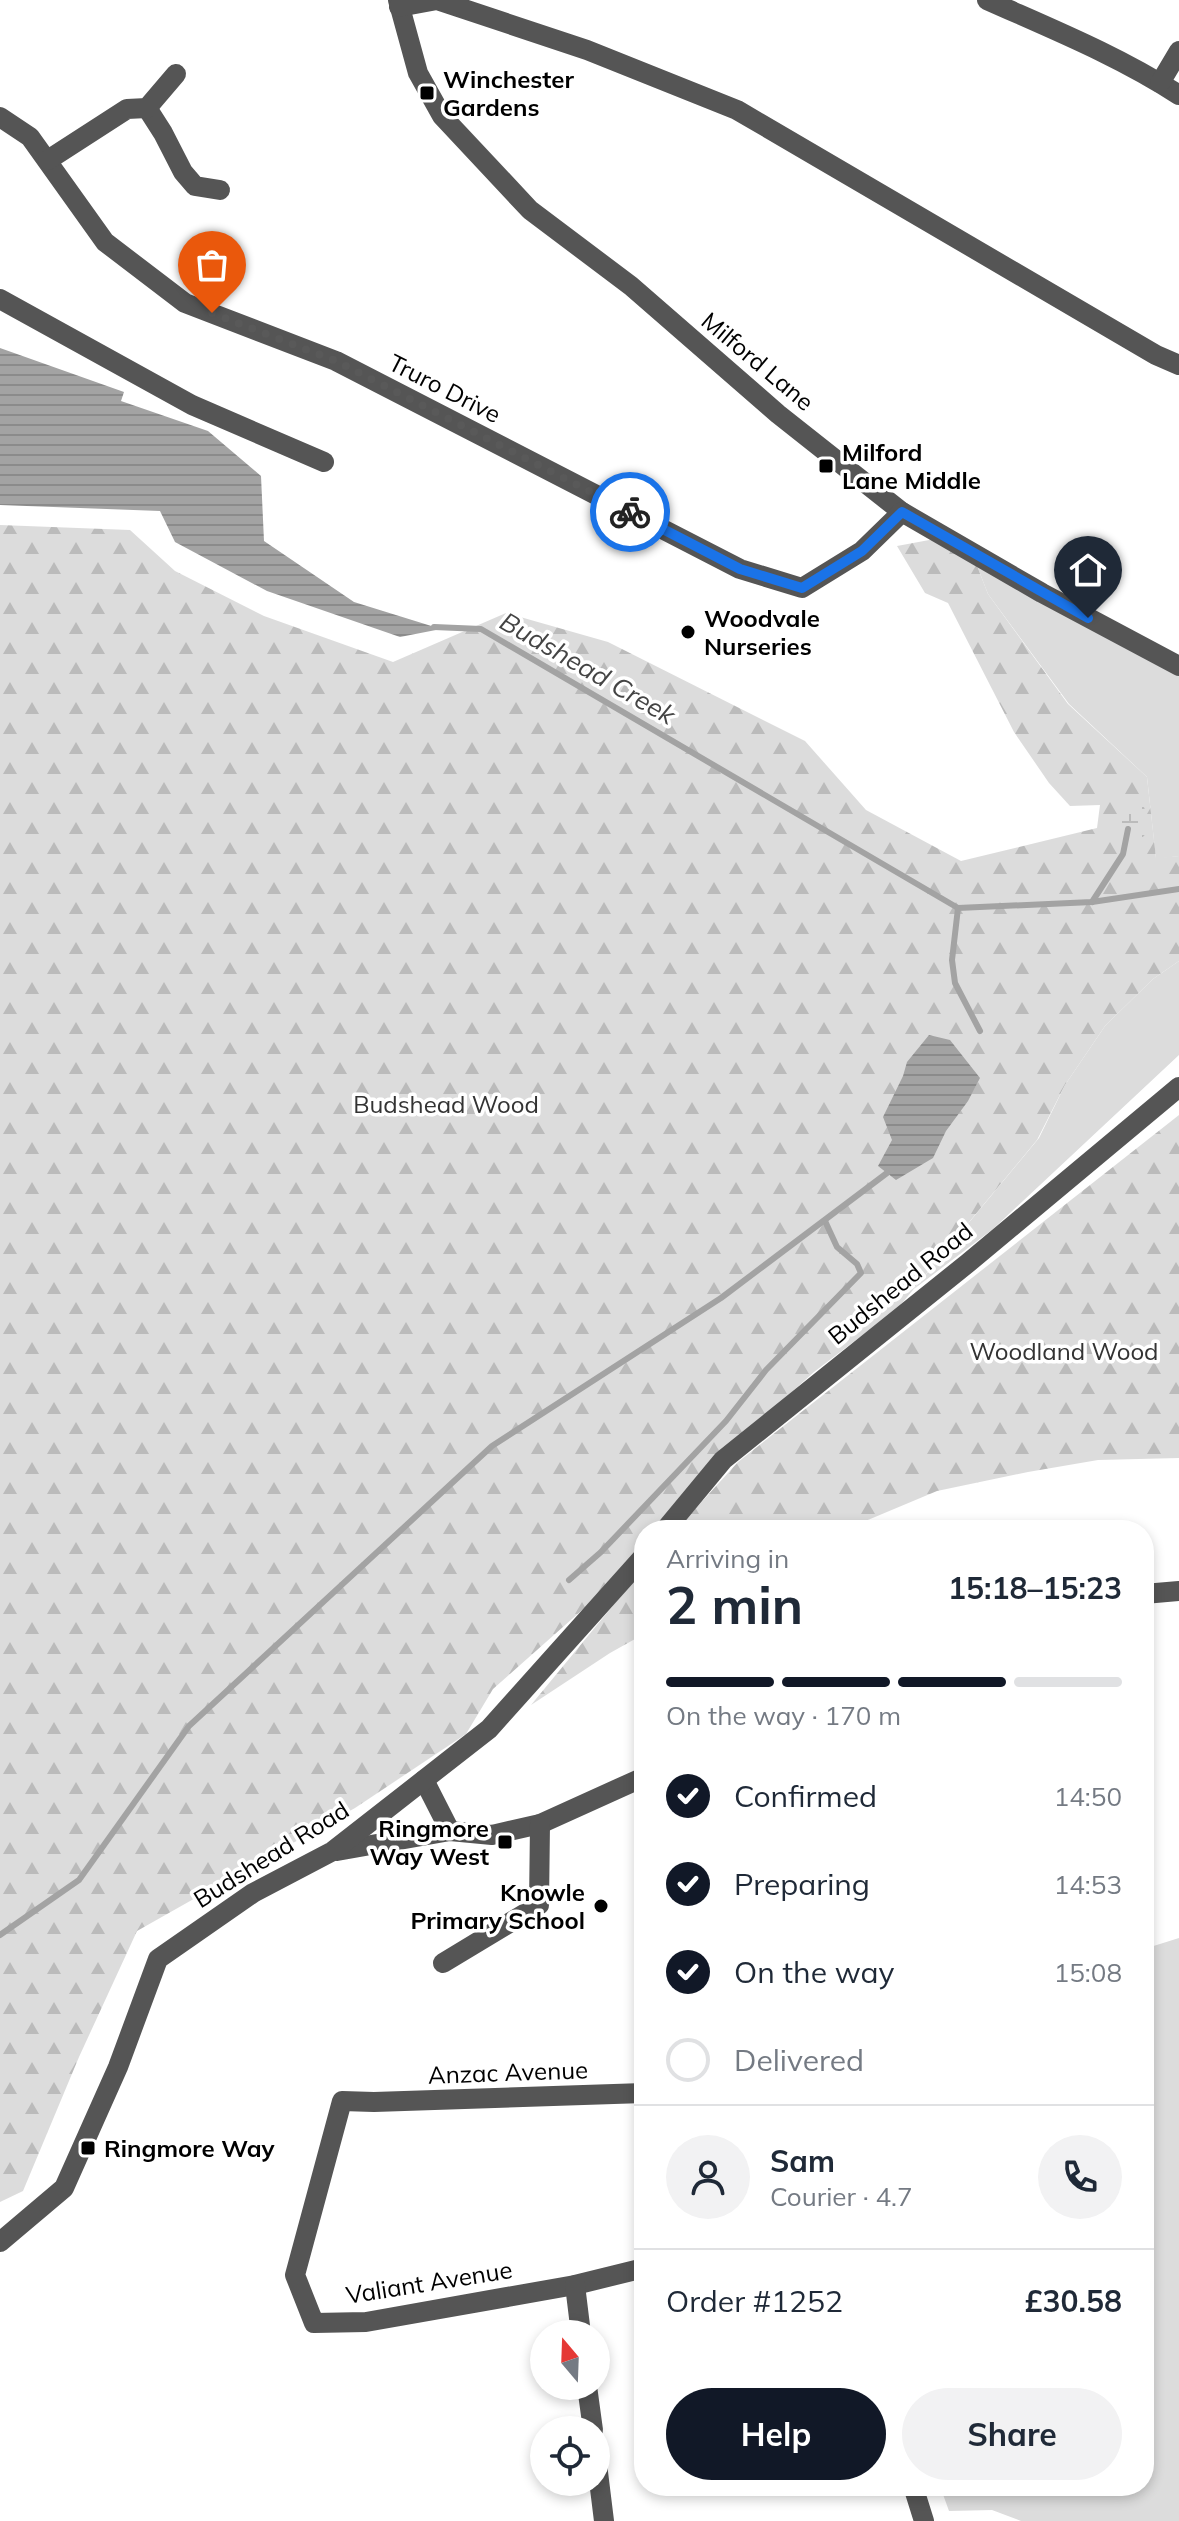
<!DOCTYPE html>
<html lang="en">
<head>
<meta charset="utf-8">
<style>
	:root { --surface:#fff; --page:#f2f2f3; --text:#1f2937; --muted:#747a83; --line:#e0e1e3; --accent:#111827 }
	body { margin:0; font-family:Mulish,sans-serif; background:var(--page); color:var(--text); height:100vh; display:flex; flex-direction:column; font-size:30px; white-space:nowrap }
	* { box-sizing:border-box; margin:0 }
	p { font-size:26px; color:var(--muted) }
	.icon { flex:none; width:44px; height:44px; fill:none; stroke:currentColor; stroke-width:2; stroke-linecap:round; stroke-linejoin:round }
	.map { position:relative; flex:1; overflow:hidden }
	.sheet { position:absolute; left:634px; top:1520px; width:520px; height:976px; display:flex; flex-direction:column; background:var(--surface); border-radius:32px; box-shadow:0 4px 12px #0003 }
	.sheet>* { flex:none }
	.needle { width:52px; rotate:341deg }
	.fabs { position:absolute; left:530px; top:2320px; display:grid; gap:16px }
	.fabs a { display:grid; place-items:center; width:80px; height:80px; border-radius:50%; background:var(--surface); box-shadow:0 4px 12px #0003; font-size:40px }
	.pin { position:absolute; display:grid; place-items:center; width:68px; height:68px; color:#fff; margin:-82px -34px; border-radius:50% 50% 50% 0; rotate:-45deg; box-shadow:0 0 8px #0007 }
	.pin .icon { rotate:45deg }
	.courier { position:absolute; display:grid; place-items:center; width:80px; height:80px; margin:-40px; border:6px solid #1a73e8; border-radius:50%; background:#fff; color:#222; box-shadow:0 2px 10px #0007 }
	.summary em { font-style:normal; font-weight:700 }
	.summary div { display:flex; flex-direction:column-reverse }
	.summary { display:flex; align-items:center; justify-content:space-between; height:136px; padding:0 32px }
	h1 { font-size:52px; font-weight:700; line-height:60px }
	.bar { display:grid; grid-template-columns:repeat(4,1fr); gap:12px 8px; align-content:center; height:96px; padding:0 32px }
	.bar i { height:10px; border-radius:6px; background:var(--line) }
	.bar .on { background:var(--accent) }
	.bar p { grid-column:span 4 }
	.line { display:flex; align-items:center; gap:20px; padding:0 32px; border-top:2px solid var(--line) }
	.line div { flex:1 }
	.round { display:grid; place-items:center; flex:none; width:84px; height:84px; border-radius:42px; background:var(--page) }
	ol { padding:0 32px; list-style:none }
	li { display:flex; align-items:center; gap:24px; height:88px }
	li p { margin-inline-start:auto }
	li .icon { padding:8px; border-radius:50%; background:var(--accent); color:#fff; stroke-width:4 }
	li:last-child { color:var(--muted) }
	li i { width:44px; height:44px; border:4px solid var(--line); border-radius:50% }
	.action { display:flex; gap:16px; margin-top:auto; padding:16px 32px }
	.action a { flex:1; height:92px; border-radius:48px; background:var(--accent); color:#fff; font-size:32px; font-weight:700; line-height:92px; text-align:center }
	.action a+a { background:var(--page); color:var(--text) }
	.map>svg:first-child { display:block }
	.green { fill:#dcdcdc }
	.forest { fill:url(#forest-firs) }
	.wetland { fill:url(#wetland-marsh) }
	.water { fill:url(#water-rules) }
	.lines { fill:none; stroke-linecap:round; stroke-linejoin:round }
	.stream { stroke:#a3a3a3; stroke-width:6 }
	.minor { stroke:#555; stroke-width:20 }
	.done { stroke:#595959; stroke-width:8; stroke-dasharray:0 14.4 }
	.route { stroke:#1a73e8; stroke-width:10 }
	.poi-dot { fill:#000; stroke:#fff; stroke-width:3 }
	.labels { text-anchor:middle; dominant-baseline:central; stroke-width:7; stroke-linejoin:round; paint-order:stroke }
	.poi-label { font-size:24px; font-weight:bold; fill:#000; stroke:#fff; text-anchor:start }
	.street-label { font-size:24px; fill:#000; stroke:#fff }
	.park-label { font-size:24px; fill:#333; stroke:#fff }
	.water-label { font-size:26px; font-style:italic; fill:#444; stroke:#fff }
</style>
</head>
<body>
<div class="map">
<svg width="1179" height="2521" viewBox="0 0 1179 2521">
	<defs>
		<pattern id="forest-firs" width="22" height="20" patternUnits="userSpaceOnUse" patternTransform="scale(2)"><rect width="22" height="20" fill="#dcdcdc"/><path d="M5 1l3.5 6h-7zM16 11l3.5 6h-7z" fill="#bbb"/></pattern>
		<pattern id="wetland-marsh" width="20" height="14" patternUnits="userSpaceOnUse" patternTransform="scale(2)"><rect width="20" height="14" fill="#dcdcdc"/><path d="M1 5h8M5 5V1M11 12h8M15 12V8" fill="none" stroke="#bbb"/></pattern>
		<pattern id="water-rules" width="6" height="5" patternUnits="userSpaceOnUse" patternTransform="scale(2)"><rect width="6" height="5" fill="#a3a3a3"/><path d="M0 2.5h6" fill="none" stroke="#8b8b8b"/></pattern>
	</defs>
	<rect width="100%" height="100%" fill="#fff"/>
	<!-- green -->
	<g class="green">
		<polygon points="974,558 1179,674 1179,856 1156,859 1147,777 1069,704 988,594"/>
		<polygon points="1179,961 1179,1055 993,1229 914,1289 1039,1138 1065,1085 1105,1026 1153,979"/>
		<polygon points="1179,1938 1179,2521 1021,2521 992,2510 949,2511 940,2486 1144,2486 1144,1949"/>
	</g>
	<!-- forest -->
	<g class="forest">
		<polygon points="0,525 130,530 175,571 264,616 393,662 506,613 608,642 805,741 866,810 961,861 1097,828 1100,805 1070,806 1049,783 1014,732 948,603 925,593 897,546 940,538 974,558 988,594 1068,704 1147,777 1156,858 1179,856 1179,961 1153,979 1105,1026 1065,1085 1037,1140 898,1308 814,1372 720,1457 657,1530 644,1530 644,1545 608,1587 493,1689 466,1734 355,1808 137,1931 79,2057 23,2191 0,2202"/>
		<polygon points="1179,1115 1179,1458 1098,1460 1028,1472 937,1491 844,1530 676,1530 738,1462"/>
		<polygon points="644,1568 644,1634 610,1653 531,1705"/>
	</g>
	<!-- wetland -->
	<path class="wetland" d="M1129,803L1143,805C1151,823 1153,830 1137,842C1121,839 1120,832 1116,818Z"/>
	<!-- water -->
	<g class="water">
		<polygon points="0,348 124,392 121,401 208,431 261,476 264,541 354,602 441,629 400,637 267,591 175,542 160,511 0,505"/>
		<polygon points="929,1035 950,1040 980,1078 968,1101 946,1131 933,1158 896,1180 878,1166 892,1140 883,1117 903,1076 907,1062"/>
	</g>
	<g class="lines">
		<!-- stream -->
		<g class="stream">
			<polyline points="434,627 481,629 958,908 1092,902 1179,889"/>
			<polyline points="1092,902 1123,854 1128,829"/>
			<polyline points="958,908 952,960 955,983 980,1031"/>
			<polyline points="569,1580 601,1552 726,1421 766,1370 861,1273 857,1264 837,1247 825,1221"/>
			<polyline points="0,1935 79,1880 189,1726 492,1446 721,1298 887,1173"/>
		</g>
		<!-- minor -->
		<g class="minor">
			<polyline points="398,0 418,73 442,116 530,210 631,286 778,414 902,512 1042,593 1179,666"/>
			<path d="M987,0C1052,29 1119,56 1179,95"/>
			<polyline points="399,7 437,0 587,50 737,110 1156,355 1179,365"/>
			<polyline points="1160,83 1179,51"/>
			<polyline points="147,108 163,133 183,172 195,186 220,190"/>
			<polyline points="0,117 30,137 105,242 185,303 336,361 740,569 802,588 862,551 902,512"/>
			<polyline points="48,160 127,109 147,108 176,74"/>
			<polyline points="0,299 192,405 324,462"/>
			<polyline points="665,1530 723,1460 968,1263 1179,1087"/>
			<polyline points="1144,1594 1179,1591"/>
			<polyline points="424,1780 450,1831"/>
			<polyline points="337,1851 450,1831 492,1835 540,1824 644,1777"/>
			<polyline points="443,1963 539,1905 540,1824"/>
			<polyline points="644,2093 374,2102 342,2101 295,2275 314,2323 366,2322 575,2285 644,2268"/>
			<polyline points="0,2242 64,2188 118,2067 158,1959 253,1893 333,1851 489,1729 644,1556"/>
			<polyline points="575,2285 581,2334"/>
			<polyline points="587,2386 593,2430"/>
			<polyline points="596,2456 604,2521"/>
			<polyline points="913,2486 924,2521"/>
		</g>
	</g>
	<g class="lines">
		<!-- done -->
		<polyline class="done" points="212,313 336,361 630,512"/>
		<!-- route -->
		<polyline class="route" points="630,512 740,569 802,588 862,551 902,512 1088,618"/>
	</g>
	<!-- markers -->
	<g class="poi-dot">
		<rect x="419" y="85" width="16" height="16" rx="4"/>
		<rect x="818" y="458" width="16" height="16" rx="4"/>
		<circle cx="688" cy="632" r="8"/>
		<rect x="497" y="1834" width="16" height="16" rx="4"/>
		<circle cx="601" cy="1906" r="8"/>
		<rect x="80" y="2140" width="16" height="16" rx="4"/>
	</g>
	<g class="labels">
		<!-- poi labels -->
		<g class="poi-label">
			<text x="443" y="79">Winchester<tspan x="443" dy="28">Gardens</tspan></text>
			<text x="842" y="452">Milford<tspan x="842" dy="28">Lane Middle</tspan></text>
			<text x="704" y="618">Woodvale<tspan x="704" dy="28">Nurseries</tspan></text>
			<text x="489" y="1828" text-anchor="end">Ringmore<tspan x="489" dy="28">Way West</tspan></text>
			<text x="585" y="1892" text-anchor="end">Knowle<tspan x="585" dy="28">Primary School</tspan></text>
			<text x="104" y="2148">Ringmore Way</text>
		</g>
		<!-- street labels -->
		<g class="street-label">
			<text transform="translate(758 361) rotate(40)">Milford Lane</text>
			<text transform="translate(445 388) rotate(27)">Truro Drive</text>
			<text transform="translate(900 1283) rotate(-39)">Budshead Road</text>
			<text transform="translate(271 1854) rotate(-32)">Budshead Road</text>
			<text transform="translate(508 2072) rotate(-2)">Anzac Avenue</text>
			<text transform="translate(429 2282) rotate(-9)">Valiant Avenue</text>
		</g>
		<!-- park labels -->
		<g class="park-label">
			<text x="446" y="1104">Budshead Wood</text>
			<text x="1064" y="1351">Woodland Wood</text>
		</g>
		<!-- water labels -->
		<g class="water-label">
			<text transform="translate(588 668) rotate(30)">Budshead Creek</text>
		</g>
	</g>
</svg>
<div class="fabs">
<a><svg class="needle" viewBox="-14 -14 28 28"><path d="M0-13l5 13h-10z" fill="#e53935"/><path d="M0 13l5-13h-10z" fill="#747a83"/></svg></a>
<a><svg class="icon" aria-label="locate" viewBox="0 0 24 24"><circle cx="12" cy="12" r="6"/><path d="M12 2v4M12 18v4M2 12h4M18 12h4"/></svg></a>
</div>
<div class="pin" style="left:212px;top:313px;background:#ea580c"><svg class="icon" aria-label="bag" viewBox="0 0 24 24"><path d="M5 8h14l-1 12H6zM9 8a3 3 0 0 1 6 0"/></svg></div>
<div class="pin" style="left:1088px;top:618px;background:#1f2937"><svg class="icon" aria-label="home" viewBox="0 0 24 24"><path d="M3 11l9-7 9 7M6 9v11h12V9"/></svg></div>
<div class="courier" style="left:630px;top:512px"><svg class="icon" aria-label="bike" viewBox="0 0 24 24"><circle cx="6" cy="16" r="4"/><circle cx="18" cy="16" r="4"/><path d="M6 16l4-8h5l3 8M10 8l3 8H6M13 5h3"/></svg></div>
<section class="sheet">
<div class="summary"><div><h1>2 min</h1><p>Arriving in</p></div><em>15:18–15:23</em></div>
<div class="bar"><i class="on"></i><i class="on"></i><i class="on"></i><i></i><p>On the way · 170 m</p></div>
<ol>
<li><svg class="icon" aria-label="check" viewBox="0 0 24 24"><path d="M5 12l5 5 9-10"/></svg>Confirmed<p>14:50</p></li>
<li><svg class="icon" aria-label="check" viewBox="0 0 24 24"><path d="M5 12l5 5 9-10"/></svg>Preparing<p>14:53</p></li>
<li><svg class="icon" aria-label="check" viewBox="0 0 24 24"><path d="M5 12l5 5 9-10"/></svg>On the way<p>15:08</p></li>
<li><i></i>Delivered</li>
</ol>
<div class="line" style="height:144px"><a class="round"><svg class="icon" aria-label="person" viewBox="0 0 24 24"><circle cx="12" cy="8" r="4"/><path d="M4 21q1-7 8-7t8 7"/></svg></a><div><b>Sam</b><p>Courier · 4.7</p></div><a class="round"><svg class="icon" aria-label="phone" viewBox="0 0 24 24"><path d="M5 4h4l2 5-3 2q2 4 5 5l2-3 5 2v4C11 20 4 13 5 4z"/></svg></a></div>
<div class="line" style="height:104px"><div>Order #1252</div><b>£30.58</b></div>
<div class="action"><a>Help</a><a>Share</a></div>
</section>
</div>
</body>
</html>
